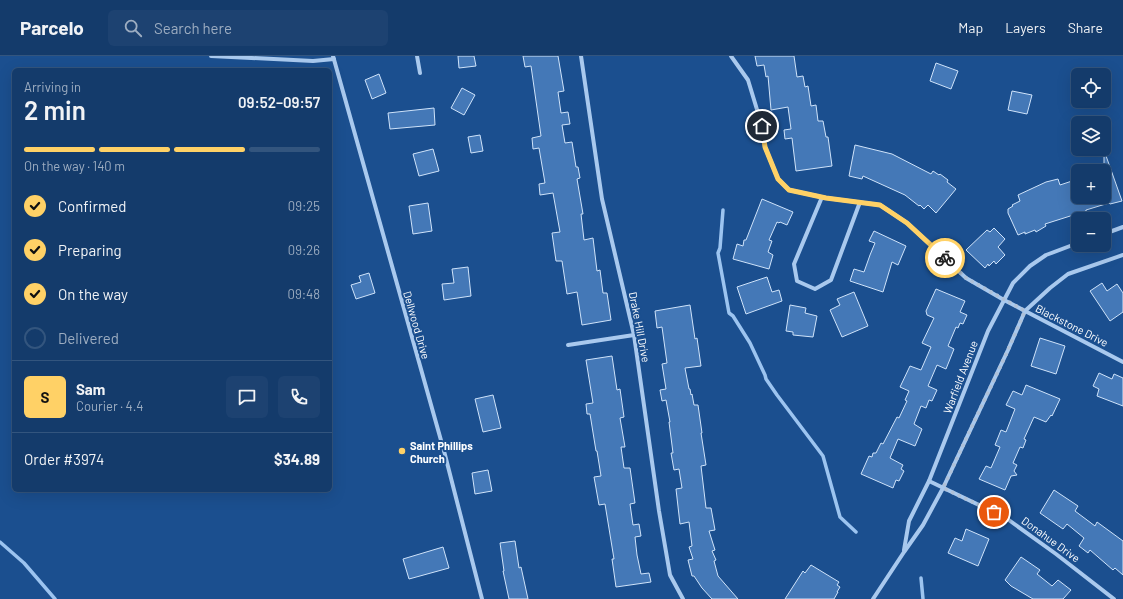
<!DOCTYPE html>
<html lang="en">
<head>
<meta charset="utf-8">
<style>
	:root { --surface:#143b6b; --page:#1d4271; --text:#f1f3f6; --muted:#9dadc1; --line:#33557e; --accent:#ffd166 }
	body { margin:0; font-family:Barlow,sans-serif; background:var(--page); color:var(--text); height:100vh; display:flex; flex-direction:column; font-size:15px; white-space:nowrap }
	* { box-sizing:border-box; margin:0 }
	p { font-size:13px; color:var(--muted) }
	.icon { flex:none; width:22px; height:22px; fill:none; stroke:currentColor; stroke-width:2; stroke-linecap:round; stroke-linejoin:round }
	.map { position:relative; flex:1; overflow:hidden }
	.sheet { position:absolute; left:12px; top:12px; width:320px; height:424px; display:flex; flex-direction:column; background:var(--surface); border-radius:6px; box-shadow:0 4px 16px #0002,0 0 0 1px var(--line) }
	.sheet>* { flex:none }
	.controls { position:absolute; left:1071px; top:12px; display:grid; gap:8px }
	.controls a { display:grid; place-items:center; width:40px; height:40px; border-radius:6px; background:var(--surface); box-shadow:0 4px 16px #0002,0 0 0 1px var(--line); font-size:20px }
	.pin { position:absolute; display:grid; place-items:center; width:34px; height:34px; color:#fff; margin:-17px; border:2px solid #fff; border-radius:50%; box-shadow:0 1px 4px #0007 }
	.courier { position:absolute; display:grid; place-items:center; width:40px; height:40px; margin:-20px; border:3px solid #ffd166; border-radius:50%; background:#fff; color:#222; box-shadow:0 1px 5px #0007 }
	.head em { font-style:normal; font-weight:600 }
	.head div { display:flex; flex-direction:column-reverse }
	.head { display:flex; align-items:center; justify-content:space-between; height:68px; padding:0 12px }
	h1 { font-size:26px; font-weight:600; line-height:30px }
	.bar { display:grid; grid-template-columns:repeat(4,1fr); gap:6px 4px; align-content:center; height:48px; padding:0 12px }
	.bar i { height:5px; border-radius:3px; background:var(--line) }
	.bar .on { background:var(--accent) }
	.bar p { grid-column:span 4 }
	.line { display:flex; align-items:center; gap:10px; padding:0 12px; border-top:1px solid var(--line) }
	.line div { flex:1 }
	.round { display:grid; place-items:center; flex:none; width:42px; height:42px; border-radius:6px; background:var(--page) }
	ol { padding:0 12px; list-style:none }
	li { display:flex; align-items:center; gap:12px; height:44px }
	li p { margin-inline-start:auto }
	li .icon { padding:4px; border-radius:50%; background:var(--accent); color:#111; stroke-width:4 }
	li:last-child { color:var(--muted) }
	li i { width:22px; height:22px; border:2px solid var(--line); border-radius:50% }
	header { display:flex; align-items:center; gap:24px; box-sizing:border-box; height:56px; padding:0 20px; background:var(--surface); border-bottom:1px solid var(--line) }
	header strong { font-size:19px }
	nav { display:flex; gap:22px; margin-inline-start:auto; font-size:14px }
	.search { width:280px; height:36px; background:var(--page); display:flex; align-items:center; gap:10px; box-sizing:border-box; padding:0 14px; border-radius:6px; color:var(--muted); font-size:15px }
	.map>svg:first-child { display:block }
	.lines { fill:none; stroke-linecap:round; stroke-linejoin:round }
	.stream { stroke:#9cc4f0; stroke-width:3.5 }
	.building { fill:#4478b7; stroke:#cfe3fa }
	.minor { stroke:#a9c9ee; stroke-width:4 }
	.done { stroke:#afc1d8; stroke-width:4; stroke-dasharray:0 7.2 }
	.route { stroke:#ffd166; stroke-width:5 }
	.poi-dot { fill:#ffd166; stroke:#1b4f8f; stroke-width:1.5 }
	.labels { text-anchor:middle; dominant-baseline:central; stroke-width:4; stroke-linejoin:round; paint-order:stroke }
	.street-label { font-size:11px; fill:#fff; stroke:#1b4f8f }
	.poi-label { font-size:11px; font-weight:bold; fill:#fff; stroke:#1b4f8f; text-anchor:start }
</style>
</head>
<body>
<header>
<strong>Parcelo</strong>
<div class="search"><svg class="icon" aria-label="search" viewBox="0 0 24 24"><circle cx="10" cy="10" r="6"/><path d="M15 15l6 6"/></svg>Search here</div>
<nav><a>Map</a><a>Layers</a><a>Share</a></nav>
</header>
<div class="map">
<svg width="1123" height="543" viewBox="0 0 1123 543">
	<rect width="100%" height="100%" fill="#1b4f8f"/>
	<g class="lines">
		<!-- stream -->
		<g class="stream">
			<polyline points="723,154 720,192 718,197 729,257 733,260 750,287 765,319 766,323 777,339 823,400 840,461 856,476"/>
			<polyline points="0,486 24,507 55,543"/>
			<polyline points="921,522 923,543"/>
		</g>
	</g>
	<!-- building -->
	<g class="building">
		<polygon points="458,0 474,0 476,10 459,12"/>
		<polygon points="523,0 558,0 564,35 558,36 561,57 568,56 570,68 562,69 565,87 572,86 576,111 578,111 580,122 577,123 583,158 581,158 584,184 593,182 597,215 600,214 603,237 607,237 611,264 582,269 577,236 567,238 562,205 556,205 552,177 560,176 553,137 540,139 539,128 545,127 539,92 533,93 532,82 541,80 531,10 525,11"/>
		<polygon points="755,0 794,0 797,21 803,20 805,31 808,30 811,50 816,49 818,65 823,65 826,81 828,81 832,110 796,115 792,82 785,83 784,74 791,73 788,51 771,54 768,20 766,21 764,9 757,10"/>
		<polygon points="936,7 958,15 951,33 930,25"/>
		<polygon points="379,18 386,37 372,43 365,24"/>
		<polygon points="462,32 475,39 464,59 451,52"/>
		<polygon points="1012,35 1032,39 1027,58 1008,54"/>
		<polygon points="434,52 435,69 390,73 388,57"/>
		<polygon points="480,79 483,95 471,97 468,81"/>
		<polygon points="855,89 892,98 931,118 933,115 939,119 940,118 948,124 947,126 956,133 936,157 928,149 924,153 920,149 919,150 905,139 863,120 862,123 849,120"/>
		<polygon points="433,93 439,115 419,120 413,98"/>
		<polygon points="1105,97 1122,145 1110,148 1109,147 1086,154 1086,155 1045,168 1046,170 1036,176 1035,174 1025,178 1025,176 1018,179 1008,157 1008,153 1013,150 1012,149 1020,145 1018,139 1046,126 1058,123 1060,129 1078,123 1078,141 1104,141 1104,98"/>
		<polygon points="762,143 793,156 787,169 780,166 779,167 777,166 769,184 772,185 768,196 773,199 769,213 733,203 737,188 743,190 744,184 746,184"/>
		<polygon points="428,147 432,175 413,178 409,150"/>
		<polygon points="994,172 1005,183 998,191 1005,199 996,208 994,205 989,210 988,208 985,212 966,194 987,174 990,176"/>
		<polygon points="874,175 906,190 898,209 892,206 883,236 850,225 854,213 864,216 870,199 875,187 869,185"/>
		<polygon points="468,211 471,240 444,244 442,228 454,227 452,213"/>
		<polygon points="369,217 375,237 356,243 351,229 361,226 359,220"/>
		<polygon points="767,221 772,236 779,234 782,245 746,258 737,231"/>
		<polygon points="1102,227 1107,235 1117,228 1123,237 1123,256 1110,265 1090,235"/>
		<polygon points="936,233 965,245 960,256 967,259 963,268 960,267 958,272 956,271 948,290 954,293 946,313 937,309 928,330 937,334 932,345 929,344 926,352 921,350 914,368 922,373 915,390 898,383 890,402 903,409 901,413 904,415 899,425 896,424 893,432 861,418 869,400 872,401 873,397 876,397 881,387 883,388 897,361 899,362 907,345 905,344 909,335 900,331 910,310 921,314 931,291 922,287 934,262 927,259 926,255"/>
		<polygon points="854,236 868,270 842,281 830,254 840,249 837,243"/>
		<polygon points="690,249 695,283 697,282 701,310 685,312 689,333 690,333 691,339 692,338 694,349 698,349 702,377 701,377 706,409 701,410 706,452 711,452 715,474 709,475 715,494 712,495 716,504 714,505 718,520 738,543 712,543 702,532 694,520 692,520 688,504 693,503 689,491 692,490 689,466 680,468 676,433 682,432 679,413 674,414 671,397 673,397 669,366 670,366 666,344 662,345 660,334 666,333 662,308 667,307 662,271 657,272 655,255"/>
		<polygon points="790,249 806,252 805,257 817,260 813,281 793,279 793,276 786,275"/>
		<polygon points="1040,282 1065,290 1056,318 1031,310"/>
		<polygon points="612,300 617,334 620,333 624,361 620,362 625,391 621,391 624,412 630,412 635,447 630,448 633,469 639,468 641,480 635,481 637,499 641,518 649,517 651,526 616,531 612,503 614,503 605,448 599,449 594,421 601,420 597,395 596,395 590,358 587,358 586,348 593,347 586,304"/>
		<polygon points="1099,317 1112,323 1114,318 1123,322 1123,350 1097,340 1099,333 1093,330"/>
		<polygon points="1026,329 1060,343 1052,360 1051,359 1046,366 1034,361 1024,383 1026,384 1023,392 1020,391 1013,407 1017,409 1014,415 1017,419 1011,420 1005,434 979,423 986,410 991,412 1000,391 995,389 1001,374 1006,376 1015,353 1006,349 1013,335 1022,339"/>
		<polygon points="493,339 501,372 483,376 475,343"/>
		<polygon points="488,414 492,435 475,438 472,417"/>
		<polygon points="1054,434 1078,450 1075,455 1095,470 1097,466 1123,485 1123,519 1115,512 1113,514 1090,494 1088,497 1079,490 1084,482 1067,468 1063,473 1040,457"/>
		<polygon points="966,473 989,483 978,510 948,497 955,482 962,485"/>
		<polygon points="515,485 519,512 521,511 528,543 509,543 503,515 504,515 500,487"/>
		<polygon points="443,491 449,512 409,523 403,503"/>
		<polygon points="1021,501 1040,514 1037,518 1052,530 1058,524 1071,534 1063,543 1033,543 1011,530 1005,524"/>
		<polygon points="811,509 839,526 837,529 840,531 837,536 838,536 834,543 785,543 803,515 805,517"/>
	</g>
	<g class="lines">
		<!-- minor -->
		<g class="minor">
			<polyline points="211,0 313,5 334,3"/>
			<polyline points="333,0 444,395 482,543"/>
			<polyline points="417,0 420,17"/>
			<polyline points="581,0 602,143 634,279 659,455 670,519 683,543"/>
			<polyline points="731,0 748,24 762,70 765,91 778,123 789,134 826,142 880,149 907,167 966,222 1004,244 1123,306"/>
			<polyline points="822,141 794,208 797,225 815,233 831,224 860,146"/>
			<polyline points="1104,178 1123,171"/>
			<polyline points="568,289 634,279"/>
			<polyline points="929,425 1006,462 1056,498 1114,543"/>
			<polyline points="904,494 909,465 929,425 988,275 1013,227 1030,210 1046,199 1078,187"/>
			<polyline points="873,543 904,496 923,469 943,432 1008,294 1025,255 1050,232 1068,218 1123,199"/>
		</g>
	</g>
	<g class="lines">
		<!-- done -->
		<polyline class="done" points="945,202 966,222 1025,255 1008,294 943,432 994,456"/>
		<!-- route -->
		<polyline class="route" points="762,70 765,91 778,123 789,134 826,142 880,149 907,167 945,202"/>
	</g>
	<!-- markers -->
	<circle class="poi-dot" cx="402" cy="395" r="4"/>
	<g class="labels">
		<!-- street labels -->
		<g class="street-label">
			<text transform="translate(417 269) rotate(74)">Dellwood Drive</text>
			<text transform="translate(1072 269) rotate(27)">Blackstone Drive</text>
			<text transform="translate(640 271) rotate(79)">Drake Hill Drive</text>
			<text transform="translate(960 321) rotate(-69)">Warfield Avenue</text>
			<text transform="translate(1051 483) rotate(36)">Donahue Drive</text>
		</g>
		<!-- poi labels -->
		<g class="poi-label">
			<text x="410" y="389">Saint Phillips<tspan x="410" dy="13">Church</tspan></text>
		</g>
	</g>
</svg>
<div class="controls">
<a><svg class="icon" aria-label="locate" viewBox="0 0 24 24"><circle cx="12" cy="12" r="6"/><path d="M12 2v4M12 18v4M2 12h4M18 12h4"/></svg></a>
<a><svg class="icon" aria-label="layers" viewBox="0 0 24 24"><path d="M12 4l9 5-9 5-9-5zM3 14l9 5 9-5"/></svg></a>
<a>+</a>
<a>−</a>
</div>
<div class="pin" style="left:994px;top:456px;background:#ea580c"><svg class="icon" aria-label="bag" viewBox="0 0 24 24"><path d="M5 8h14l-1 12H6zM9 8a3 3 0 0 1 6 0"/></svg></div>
<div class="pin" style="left:762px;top:70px;background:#1f2937"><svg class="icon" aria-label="home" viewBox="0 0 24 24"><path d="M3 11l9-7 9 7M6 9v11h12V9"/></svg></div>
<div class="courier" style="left:945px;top:202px"><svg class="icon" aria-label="bike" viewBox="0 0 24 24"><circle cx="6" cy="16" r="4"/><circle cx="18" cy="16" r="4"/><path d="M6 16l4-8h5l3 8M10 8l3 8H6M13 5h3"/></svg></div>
<section class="sheet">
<div class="head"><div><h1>2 min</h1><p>Arriving in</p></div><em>09:52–09:57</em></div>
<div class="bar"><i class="on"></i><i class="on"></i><i class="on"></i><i></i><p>On the way · 140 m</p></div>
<ol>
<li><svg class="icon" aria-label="check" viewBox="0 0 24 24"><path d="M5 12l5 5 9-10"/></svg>Confirmed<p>09:25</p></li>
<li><svg class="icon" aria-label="check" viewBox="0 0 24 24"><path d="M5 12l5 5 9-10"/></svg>Preparing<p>09:26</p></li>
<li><svg class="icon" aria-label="check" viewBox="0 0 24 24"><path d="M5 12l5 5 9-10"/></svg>On the way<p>09:48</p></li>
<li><i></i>Delivered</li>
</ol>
<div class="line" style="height:72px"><b class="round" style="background:var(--accent);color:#111">S</b><div><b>Sam</b><p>Courier · 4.4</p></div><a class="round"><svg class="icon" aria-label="chat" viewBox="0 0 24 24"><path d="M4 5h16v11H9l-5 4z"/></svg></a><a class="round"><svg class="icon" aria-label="phone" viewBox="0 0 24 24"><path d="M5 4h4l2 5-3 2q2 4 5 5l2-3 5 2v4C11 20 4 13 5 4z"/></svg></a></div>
<div class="line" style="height:52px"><div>Order #3974</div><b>$34.89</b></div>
</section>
</div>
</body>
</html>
